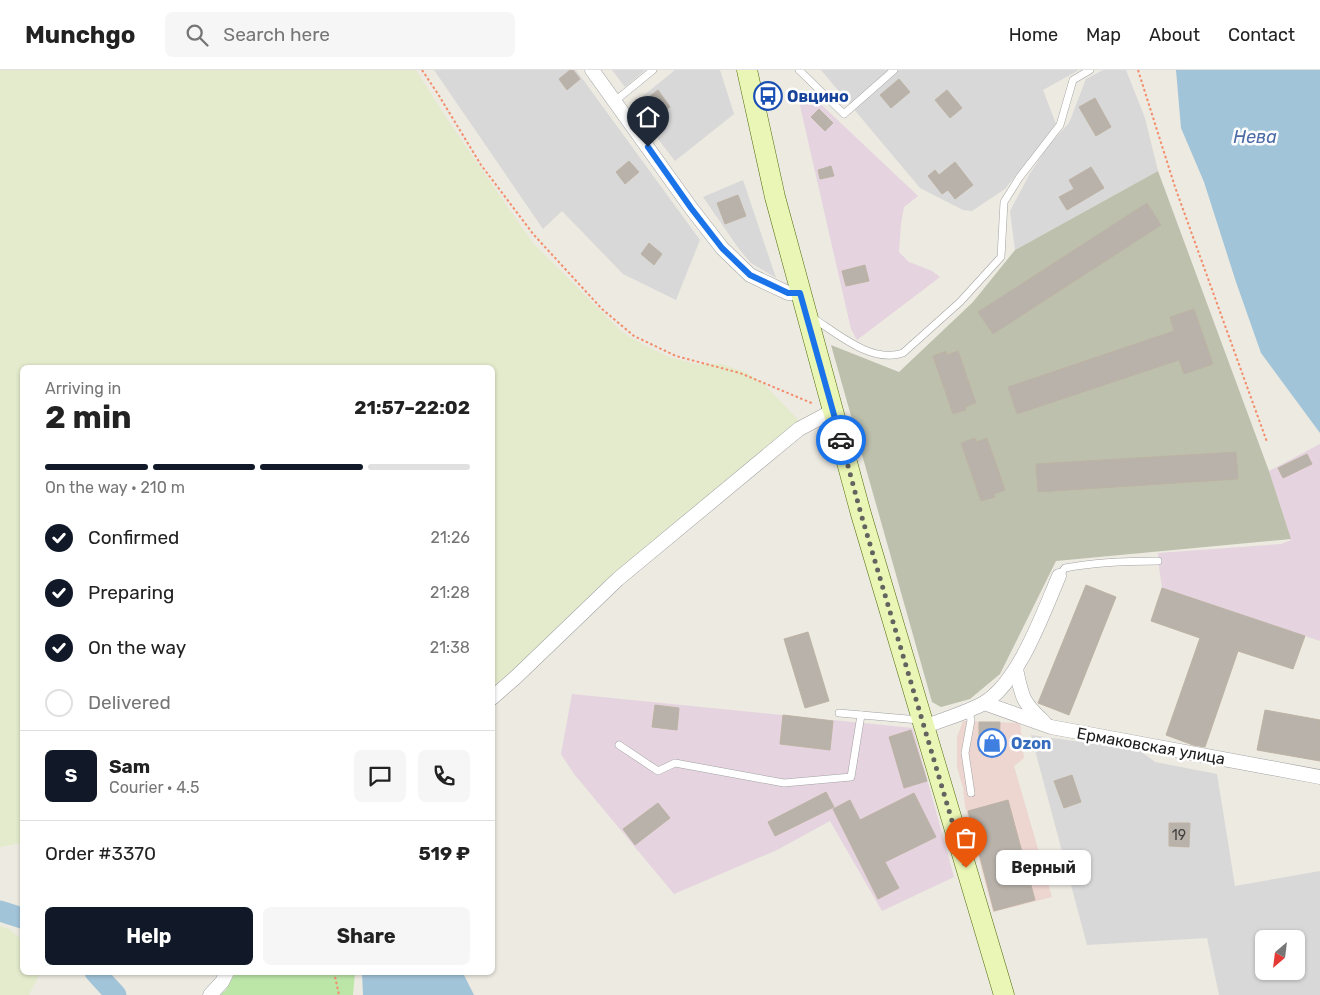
<!DOCTYPE html>
<html lang="en">
<head>
<meta charset="utf-8">
<style>
	:root { --surface:#fff; --page:#f6f6f6; --text:#222; --muted:#767676; --line:#e0e0e0; --accent:#111827 }
	body { margin:0; font-family:Rubik,sans-serif; background:var(--page); color:var(--text); height:100vh; display:flex; flex-direction:column; font-size:19px; white-space:nowrap }
	* { box-sizing:border-box; margin:0 }
	p { font-size:16px; color:var(--muted) }
	.icon { flex:none; width:28px; height:28px; fill:none; stroke:currentColor; stroke-width:2; stroke-linecap:round; stroke-linejoin:round }
	.map { position:relative; flex:1; overflow:hidden }
	.sheet { position:absolute; left:20px; top:295px; width:475px; height:610px; display:flex; flex-direction:column; background:var(--surface); border-radius:8px; box-shadow:0 1px 4px #0004 }
	.sheet>* { flex:none }
	.needle { width:32px; rotate:208deg }
	.fabs { position:absolute; left:1255px; top:860px; display:grid; gap:10px }
	.fabs a { display:grid; place-items:center; width:50px; height:50px; border-radius:8px; background:var(--surface); box-shadow:0 1px 4px #0004; font-size:25px }
	.pin { position:absolute; display:grid; place-items:center; width:42px; height:42px; color:#fff; margin:-51px -21px; border-radius:50% 50% 50% 0; rotate:-45deg; box-shadow:0 0 5px #0007 }
	.pin .icon { rotate:45deg }
	.courier { position:absolute; display:grid; place-items:center; width:50px; height:50px; margin:-25px; border:4px solid #1a73e8; border-radius:50%; background:#fff; color:#222; box-shadow:0 1px 6px #0007 }
	.bubble { position:absolute; height:35px; border-radius:8px; background:var(--surface); box-shadow:0 1px 4px #0004; font-size:16px; font-weight:700; line-height:35px; text-align:center }
	.headline em { font-style:normal; font-weight:700 }
	.headline div { display:flex; flex-direction:column-reverse }
	.headline { display:flex; align-items:center; justify-content:space-between; height:85px; padding:0 25px }
	h1 { font-size:32px; font-weight:700; line-height:38px }
	.bar { display:grid; grid-template-columns:repeat(4,1fr); gap:8px 5px; align-content:center; height:60px; padding:0 25px }
	.bar i { height:6px; border-radius:4px; background:var(--line) }
	.bar .selected { background:var(--accent) }
	.bar p { grid-column:span 4 }
	.line { display:flex; align-items:center; gap:12px; padding:0 25px; border-top:1px solid var(--line) }
	.line div { flex:1 }
	.round { display:grid; place-items:center; flex:none; width:52px; height:52px; border-radius:8px; background:var(--page) }
	ol { padding:0 25px; list-style:none }
	li { display:flex; align-items:center; gap:15px; height:55px }
	li p { margin-inline-start:auto }
	li .icon { padding:5px; border-radius:50%; background:var(--accent); color:#fff; stroke-width:4 }
	li:last-child { color:var(--muted) }
	li i { width:28px; height:28px; border:2px solid var(--line); border-radius:50% }
	.cta { display:flex; gap:10px; margin-top:auto; padding:10px 25px }
	.cta a { flex:1; height:58px; border-radius:8px; background:var(--accent); color:#fff; font-size:20px; font-weight:700; line-height:58px; text-align:center }
	.cta a+a { background:var(--page); color:var(--text) }
	header { display:flex; align-items:center; gap:30px; box-sizing:border-box; height:70px; padding:0 25px; background:var(--surface); border-bottom:1px solid var(--line) }
	header strong { font-size:24px }
	nav { display:flex; gap:28px; margin-inline-start:auto; font-size:18px }
	.search { width:350px; height:45px; background:var(--page); display:flex; align-items:center; gap:12px; box-sizing:border-box; padding:0 18px; border-radius:8px; color:var(--muted); font-size:19px }
	.map>svg:first-child { display:block }
	.residential { fill:#d9d8d8; fill-rule:evenodd }
	.commercial { fill:#edd5d0 }
	.industrial { fill:#e5d3df }
	.construction { fill:#bdc0ad }
	.farmland { fill:#e4ebcc }
	.grass { fill:#bce5a8 }
	.water { fill:#a2c4d8 }
	.lines { fill:none; stroke-linecap:round; stroke-linejoin:round }
	.river { stroke:#a2c4d8; stroke-width:21 }
	.building { fill:#b8b2aa; stroke:#bdb3a4 }
	.service-casing { stroke:#a2a2a2; stroke-width:8 }
	.minor-casing { stroke:#a2a2a2; stroke-width:15 }
	.secondary-casing { stroke:#516a09; stroke-width:21 }
	.path { stroke:#f38d6b; stroke-width:2; stroke-dasharray:2.5 2.5; stroke-linecap:butt }
	.service { stroke:#fff; stroke-width:7 }
	.minor { stroke:#fff; stroke-width:14 }
	.secondary { stroke:#e9f6b5; stroke-width:20 }
	.done { stroke:#646360; stroke-width:5; stroke-dasharray:0 9 }
	.route { stroke:#1a73e8; stroke-width:6 }
	.labels { text-anchor:middle; dominant-baseline:central; stroke-width:5; stroke-linejoin:round; paint-order:stroke }
	.number-label { font-size:14px; fill:#42413f }
	.transit-label { font-size:16px; font-weight:bold; fill:#164399; stroke:#fff; text-anchor:start }
	.shop-label { font-size:16px; font-weight:bold; fill:#366cbe; stroke:#fff; text-anchor:start }
	.street-label { font-size:16px; fill:#1b1b1b; stroke:#fff }
	.water-label { font-size:18px; font-style:italic; fill:#4d6ba5; stroke:#fff }
</style>
</head>
<body>
<header>
<strong>Munchgo</strong>
<div class="search"><svg class="icon" aria-label="search" viewBox="0 0 24 24"><circle cx="10" cy="10" r="6"/><path d="M15 15l6 6"/></svg>Search here</div>
<nav><a>Home</a><a>Map</a><a>About</a><a>Contact</a></nav>
</header>
<div class="map">
<svg width="1320" height="925" viewBox="0 0 1320 925">
	<rect width="100%" height="100%" fill="#eceae1"/>
	<!-- residential -->
	<g class="residential">
		<polygon points="434,0 576,0 700,170 676,230 623,204 562,141 543,159"/>
		<polygon points="612,0 645,0 625,17"/>
		<polygon points="675,0 720,0 734,44 675,91 632,35"/>
		<polygon points="821,0 1079,0 1043,20 1056,54 1005,119 972,141 963,140 920,118"/>
		<polygon points="1103,0 1126,0 1145,48 1158,101 1015,180 1010,141 1029,105 1048,76 1069,53 1086,9"/>
		<polygon points="743,110 776,208 751,193 739,179 703,127"/>
		<path d="M1031,665L1139,680L1155,692L1217,704L1235,816L1320,801V925H1219L1207,868L1087,875ZM1264,869H1296V901H1264Z"/>
	</g>
	<!-- commercial -->
	<polygon class="commercial" points="963,651 1020,653 1024,688 1014,696 1052,827 993,842 965,736 963,718 957,697 957,667"/>
	<!-- industrial -->
	<g class="industrial">
		<polygon points="810,24 918,126 904,137 901,154 899,182 909,192 932,201 940,207 857,270 851,259 798,27"/>
		<polygon points="1320,374 1320,571 1162,518 1159,497 1158,483 1281,474 1291,470 1269,401"/>
		<polygon points="572,624 913,658 954,807 882,841 830,751 777,780 674,824 574,704 561,684"/>
	</g>
	<!-- construction -->
	<polygon class="construction" points="1158,101 1269,401 1291,469 1056,491 1000,604 970,629 941,637 932,632 831,275 899,302 973,232 1015,180"/>
	<!-- farmland -->
	<g class="farmland">
		<polygon points="0,0 416,0 447,49 532,172 622,262 644,275 669,287 695,294 722,294 745,302 764,314 802,354 493,617 492,298 22,298 22,773 0,777"/>
		<polygon points="0,856 9,859 22,870 22,902 40,903 29,925 0,925"/>
	</g>
	<!-- grass -->
	<polygon class="grass" points="235,903 355,903 353,925 220,925 226,920"/>
	<!-- water -->
	<g class="water">
		<polygon points="1176,0 1320,0 1320,363 1261,283 1236,212 1204,112 1181,58"/>
		<polygon points="362,903 463,903 474,925 363,925"/>
	</g>
	<g class="lines">
		<!-- river -->
		<g class="river">
			<polyline points="0,841 22,848"/>
			<polyline points="95,902 116,925"/>
		</g>
	</g>
	<!-- building -->
	<g class="building">
		<polygon points="570,0 573,0 580,9 567,20 559,9"/>
		<polygon points="899,9 910,22 891,38 880,25"/>
		<polygon points="658,20 670,37 661,43 649,27"/>
		<polygon points="947,20 962,38 950,48 935,30"/>
		<polygon points="1095,28 1111,57 1096,66 1079,37"/>
		<polygon points="819,39 833,53 825,61 811,47"/>
		<polygon points="629,91 639,102 625,114 616,102"/>
		<polygon points="955,92 973,115 955,129 948,120 942,124 928,106 935,100 939,105"/>
		<polygon points="831,96 834,106 820,109 818,100"/>
		<polygon points="1091,97 1104,118 1067,140 1059,127 1074,119 1069,110"/>
		<polygon points="738,125 746,146 725,154 717,133"/>
		<polygon points="1147,133 1161,155 993,264 978,242"/>
		<polygon points="649,173 662,184 654,195 641,184"/>
		<polygon points="865,195 869,211 846,216 842,201"/>
		<polygon points="1194,239 1213,294 1184,304 1179,290 1017,344 1008,317 1174,261 1170,247"/>
		<polygon points="946,281 947,285 958,281 976,333 965,337 966,340 953,344 933,286"/>
		<polygon points="975,368 976,372 987,368 1005,420 994,424 995,427 981,431 961,373"/>
		<polygon points="1236,382 1238,409 1038,422 1036,394"/>
		<polygon points="1307,384 1312,394 1283,408 1278,398"/>
		<polygon points="1086,515 1116,527 1069,645 1038,633"/>
		<polygon points="1162,518 1305,566 1293,599 1238,581 1205,677 1193,675 1166,665 1200,568 1151,551"/>
		<polygon points="808,562 829,631 805,638 784,569"/>
		<polygon points="655,635 679,638 677,660 652,657"/>
		<polygon points="1265,640 1320,650 1320,691 1257,680"/>
		<polygon points="783,645 833,651 830,680 780,674"/>
		<polygon points="979,652 1000,652 999,681 979,681"/>
		<polygon points="911,660 927,711 904,718 889,667"/>
		<polygon points="1072,705 1081,732 1064,738 1054,711"/>
		<polygon points="826,722 834,737 775,766 768,752"/>
		<polygon points="914,723 936,767 885,792 899,818 878,829 833,739 850,730 860,750"/>
		<polygon points="1008,730 1035,830 994,841 968,741"/>
		<polygon points="658,733 670,748 635,775 623,759"/>
		<polygon points="1169,753 1190,753 1189,777 1169,776"/>
	</g>
	<g class="lines">
		<defs>
			<g id="service">
				<polyline points="799,0 844,44 894,0"/>
				<polyline points="615,31 653,0"/>
				<path d="M813,248C838,264 872,294 903,283L960,232L1001,187L1004,132L1019,108L1060,55L1073,10L1090,0"/>
				<path d="M1059,506L1065,498C1096,492 1127,491 1158,491"/>
				<polyline points="968,640 971,650 965,683 971,723"/>
				<polyline points="839,643 919,650"/>
				<polyline points="619,675 658,701 675,693 784,713 851,707 861,645"/>
			</g>
			<g id="minor">
				<polyline points="592,0 691,138 722,178 750,205 788,223 800,223"/>
				<path d="M1016,599C1022,627 1022,632 1044,652"/>
				<polyline points="492,628 516,607 618,509 799,359 833,341"/>
				<polyline points="984,633 1051,657 1320,707"/>
				<path d="M924,657C941,650 969,642 984,633C1019,612 1043,543 1059,506"/>
				<polyline points="210,925 222,912 227,902"/>
			</g>
			<polyline id="secondary" points="747,0 775,127 861,444 1004,925"/>
		</defs>
		<!-- service casing -->
		<use href="#service" class="service-casing"/>
		<!-- minor casing -->
		<use href="#minor" class="minor-casing"/>
		<!-- secondary casing -->
		<use href="#secondary" class="secondary-casing"/>
		<!-- path -->
		<g class="path">
			<polyline points="422,0 438,24 481,95 534,165 602,239 634,266 676,286 740,303 814,334"/>
			<polyline points="1138,0 1175,117 1267,372"/>
			<polyline points="334,902 339,925"/>
		</g>
		<!-- service -->
		<use href="#service" class="service"/>
		<!-- minor -->
		<use href="#minor" class="minor"/>
		<!-- secondary -->
		<use href="#secondary" class="secondary"/>
	</g>
	<g class="lines">
		<!-- done -->
		<polyline class="done" points="841,370 861,444 966,798"/>
		<!-- route -->
		<polyline class="route" points="648,77 691,138 722,178 750,205 788,223 800,223 841,370"/>
	</g>
	<!-- icons -->
	<defs>
		<symbol id="bus-ring" viewBox="-11 -11 22 22"><circle r="9.5" fill="#fff" stroke="#1a4fb4" stroke-width="1.5"/><path d="M-5-6H5V4H4V6H2V4H-2V6H-4V4H-5ZM-3.5-4V0h7V-4ZM-3.5 1.2v1.5H-2V1.2ZM2 1.2v1.5H3.5V1.2Z" fill="#1a4fb4"/></symbol>
		<symbol id="shop-ring" viewBox="-11 -11 22 22"><circle r="9.5" fill="#fff" stroke="#3f7fe0" stroke-width="1.5"/><path d="M-5-2.5h2.3a2.7 3.5 0 0 1 5.4 0H5L5.5 6h-11ZM-1.5-2.5h3a1.5 2.3 0 0 0-3 0Z" fill="#3f7fe0"/></symbol>
	</defs>
	<g fill-rule="evenodd">
		<use href="#bus-ring" x="752" y="10" width="32" height="32"/>
		<use href="#shop-ring" x="976" y="657" width="32" height="32"/>
	</g>
	<g class="labels">
		<!-- number labels -->
		<g class="number-label">
			<text x="1179" y="765">19</text>
		</g>
		<!-- transit labels -->
		<g class="transit-label">
			<text x="787" y="26">Овцино</text>
		</g>
		<!-- shop labels -->
		<g class="shop-label">
			<text x="1011" y="673">Ozon</text>
		</g>
		<!-- street labels -->
		<g class="street-label">
			<text transform="translate(1151 676) rotate(10)">Ермаковская улица</text>
		</g>
		<!-- water labels -->
		<g class="water-label">
			<text x="1255" y="67">Нева</text>
		</g>
	</g>
</svg>
<div class="fabs">
<a><svg class="needle" viewBox="-14 -14 28 28"><path d="M0-13l5 13h-10z" fill="#e53935"/><path d="M0 13l5-13h-10z" fill="#767676"/></svg></a>
</div>
<div class="pin" style="left:966px;top:798px;background:#ea580c"><svg class="icon" aria-label="bag" viewBox="0 0 24 24"><path d="M5 8h14l-1 12H6zM9 8a3 3 0 0 1 6 0"/></svg></div>
<div class="pin" style="left:648px;top:77px;background:#1f2937"><svg class="icon" aria-label="home" viewBox="0 0 24 24"><path d="M3 11l9-7 9 7M6 9v11h12V9"/></svg></div>
<div class="courier" style="left:841px;top:370px"><svg class="icon" aria-label="car" viewBox="0 0 24 24"><path d="M5 17H2v-5l4-1 3-4h7l3 4 3 1v5h-3M9 17h6M6 11h13"/><circle cx="7" cy="17" r="2"/><circle cx="17" cy="17" r="2"/></svg></div>
<div class="bubble" style="left:996px;top:780px;width:95px">Верный</div>
<section class="sheet">
<div class="headline"><div><h1>2 min</h1><p>Arriving in</p></div><em>21:57–22:02</em></div>
<div class="bar"><i class="selected"></i><i class="selected"></i><i class="selected"></i><i></i><p>On the way · 210 m</p></div>
<ol>
<li><svg class="icon" aria-label="check" viewBox="0 0 24 24"><path d="M5 12l5 5 9-10"/></svg>Confirmed<p>21:26</p></li>
<li><svg class="icon" aria-label="check" viewBox="0 0 24 24"><path d="M5 12l5 5 9-10"/></svg>Preparing<p>21:28</p></li>
<li><svg class="icon" aria-label="check" viewBox="0 0 24 24"><path d="M5 12l5 5 9-10"/></svg>On the way<p>21:38</p></li>
<li><i></i>Delivered</li>
</ol>
<div class="line" style="height:90px"><b class="round" style="background:var(--accent);color:#fff">S</b><div><b>Sam</b><p>Courier · 4.5</p></div><a class="round"><svg class="icon" aria-label="chat" viewBox="0 0 24 24"><path d="M4 5h16v11H9l-5 4z"/></svg></a><a class="round"><svg class="icon" aria-label="phone" viewBox="0 0 24 24"><path d="M5 4h4l2 5-3 2q2 4 5 5l2-3 5 2v4C11 20 4 13 5 4z"/></svg></a></div>
<div class="line" style="height:65px"><div>Order #3370</div><b>519 ₽</b></div>
<div class="cta"><a>Help</a><a>Share</a></div>
</section>
</div>
</body>
</html>
